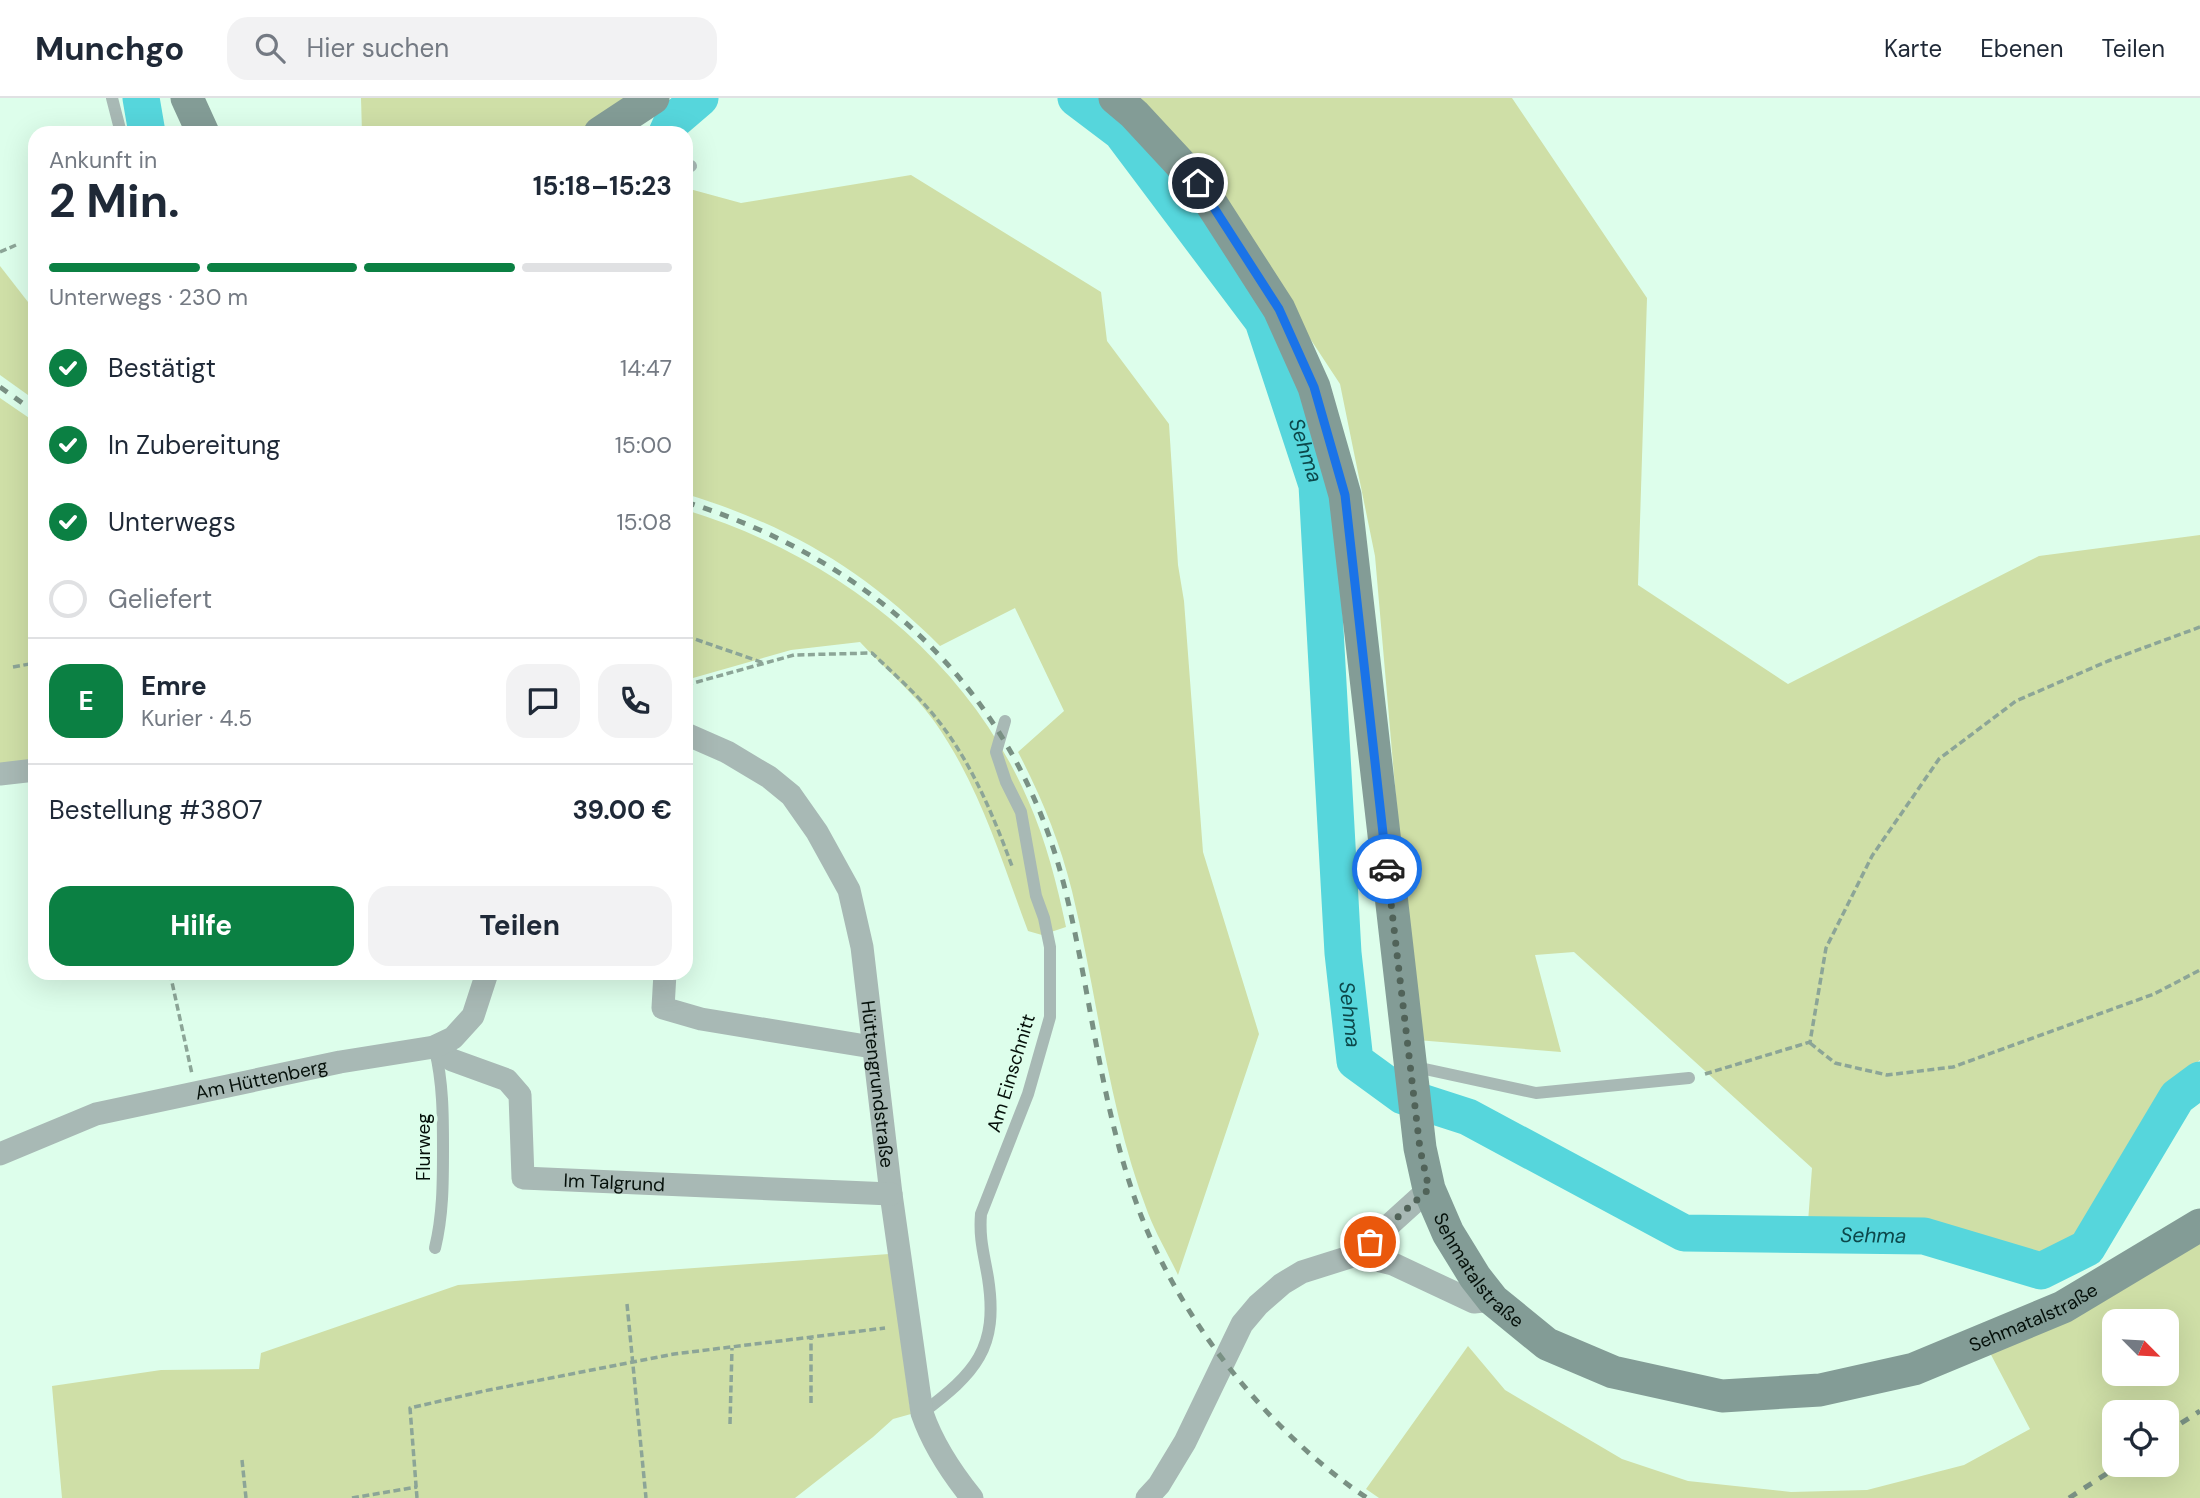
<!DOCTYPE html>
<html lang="de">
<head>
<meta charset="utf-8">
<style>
	:root { --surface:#fff; --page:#f2f2f3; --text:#1f2937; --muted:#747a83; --line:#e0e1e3; --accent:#0b8043 }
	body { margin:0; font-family:"DM Sans",sans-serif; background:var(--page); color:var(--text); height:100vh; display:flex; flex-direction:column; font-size:26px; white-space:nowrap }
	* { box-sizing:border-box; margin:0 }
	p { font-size:23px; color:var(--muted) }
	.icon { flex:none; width:38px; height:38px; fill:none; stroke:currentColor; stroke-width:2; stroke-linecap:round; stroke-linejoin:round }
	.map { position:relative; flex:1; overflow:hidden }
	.details { position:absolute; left:28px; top:28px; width:665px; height:854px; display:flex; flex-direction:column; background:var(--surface); border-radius:21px; box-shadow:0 7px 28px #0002 }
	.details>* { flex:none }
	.needle { width:46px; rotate:114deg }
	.tools { position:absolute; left:2102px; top:1211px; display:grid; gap:14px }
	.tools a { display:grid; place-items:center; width:77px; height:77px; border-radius:14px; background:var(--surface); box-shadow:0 7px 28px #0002; font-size:35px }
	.pin { position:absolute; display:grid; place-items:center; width:60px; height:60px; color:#fff; margin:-30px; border:4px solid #fff; border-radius:50%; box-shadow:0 2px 7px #0007 }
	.courier { position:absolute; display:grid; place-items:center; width:70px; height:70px; margin:-35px; border:5px solid #1a73e8; border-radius:50%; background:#fff; color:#222; box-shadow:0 2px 9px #0007 }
	.summary em { font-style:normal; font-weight:700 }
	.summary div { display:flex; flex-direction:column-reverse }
	.summary { display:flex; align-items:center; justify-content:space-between; height:119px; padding:0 21px }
	h1 { font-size:46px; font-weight:700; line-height:52px }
	.bar { display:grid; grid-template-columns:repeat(4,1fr); gap:10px 7px; align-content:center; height:84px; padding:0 21px }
	.bar i { height:9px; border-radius:5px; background:var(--line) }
	.bar .current { background:var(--accent) }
	.bar p { grid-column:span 4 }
	.line { display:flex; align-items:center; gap:18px; padding:0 21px; border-top:2px solid var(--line) }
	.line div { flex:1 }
	.round { display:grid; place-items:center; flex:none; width:74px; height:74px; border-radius:21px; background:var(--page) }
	ol { padding:0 21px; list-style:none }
	li { display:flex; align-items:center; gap:21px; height:77px }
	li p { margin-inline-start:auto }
	li .icon { padding:7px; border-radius:50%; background:var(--accent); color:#fff; stroke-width:4 }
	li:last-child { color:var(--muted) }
	li i { width:38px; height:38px; border:4px solid var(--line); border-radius:50% }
	.primary-button { display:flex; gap:14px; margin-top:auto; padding:14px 21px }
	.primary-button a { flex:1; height:80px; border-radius:21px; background:var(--accent); color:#fff; font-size:28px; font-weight:700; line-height:80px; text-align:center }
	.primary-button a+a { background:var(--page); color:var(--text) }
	header { display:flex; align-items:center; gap:42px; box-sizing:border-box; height:98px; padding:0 35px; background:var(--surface); border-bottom:2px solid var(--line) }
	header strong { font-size:33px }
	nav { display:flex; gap:38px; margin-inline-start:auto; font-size:24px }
	.search { width:490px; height:63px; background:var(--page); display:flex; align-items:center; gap:18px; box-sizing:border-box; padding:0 24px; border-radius:21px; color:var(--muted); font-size:26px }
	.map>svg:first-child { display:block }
	.green { fill:#cfdfa7; fill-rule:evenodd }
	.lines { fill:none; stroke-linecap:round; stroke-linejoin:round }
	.river { stroke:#56d6dc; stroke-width:37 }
	.path { stroke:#8ca597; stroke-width:3.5; stroke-dasharray:7 3.5; stroke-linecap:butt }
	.service { stroke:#a8b9b5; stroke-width:12 }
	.minor { stroke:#a8b9b5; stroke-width:23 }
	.secondary { stroke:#839c96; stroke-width:33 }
	.rail { stroke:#799083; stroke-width:5; stroke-dasharray:9 9; stroke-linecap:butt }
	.done { stroke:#516359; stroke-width:7; stroke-dasharray:0 12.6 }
	.route { stroke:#1a73e8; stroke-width:9 }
	.labels { text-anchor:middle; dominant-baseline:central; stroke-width:7; stroke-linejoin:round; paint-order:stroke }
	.street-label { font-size:19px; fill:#05100a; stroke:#ddfeeb }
	.water-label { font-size:21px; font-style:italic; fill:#0c474a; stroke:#ddfeeb }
</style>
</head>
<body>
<header>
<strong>Munchgo</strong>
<div class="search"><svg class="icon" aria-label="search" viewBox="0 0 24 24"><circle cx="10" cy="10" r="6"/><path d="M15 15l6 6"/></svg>Hier suchen</div>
<nav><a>Karte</a><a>Ebenen</a><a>Teilen</a></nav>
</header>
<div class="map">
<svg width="2200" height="1400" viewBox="0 0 2200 1400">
	<rect width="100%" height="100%" fill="#ddfeeb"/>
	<!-- green -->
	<g class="green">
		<polygon points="361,0 634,0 584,35 362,35"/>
		<polygon points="1133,0 1512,0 1647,200 1638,487 1788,586 2039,458 2200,437 2200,962 2170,988 2077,1137 2034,1159 1925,1122 1808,1124 1812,1070 1574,854 1535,857 1561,954 1417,942 1375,458 1340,286 1191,60"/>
		<path d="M911,77L1101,194L1107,243L1169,326L1178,467L1184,503L1203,754L1259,936L1178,1177C1168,1156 1156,1136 1148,1115C1108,1011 1098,900 1072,793C1060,744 1041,698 1018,654L1064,613L1015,510L940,548C864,472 788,427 686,396V90L741,105Z"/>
		<polygon points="0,168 35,213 35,302 0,277"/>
		<polygon points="0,300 35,324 35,662 0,666"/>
		<path d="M686,412C834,457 966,558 1028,702C1046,743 1057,786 1066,829L1042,837L1028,833C1001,761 979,686 934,623C915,596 883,569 860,544L791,552L686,582Z"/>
		<path d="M2200,1127V1400H1379L1366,1391L1468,1248L1505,1292L1622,1361L1688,1383L1791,1394L1867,1392L1964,1367L2030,1331L1989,1253ZM2114,1223H2166V1276H2114ZM2114,1314H2166V1367H2114Z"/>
		<polygon points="889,1156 911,1316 893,1321 873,1339 795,1400 62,1400 52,1288 161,1272 259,1271 261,1255 458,1187"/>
	</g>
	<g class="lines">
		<!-- river -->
		<g class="river">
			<polyline points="141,0 147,35"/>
			<path id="s1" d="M1076,0L1121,34L1263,223L1317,387L1343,855L1355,963L1403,998L1468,1019L1684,1135L1924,1138L2041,1173L2087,1150L2177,999L2200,982"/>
			<polyline points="667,35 672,24 700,0"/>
		</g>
		<!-- path -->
		<g class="path">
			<polyline points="0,154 16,147"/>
			<polyline points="686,538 764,565"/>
			<polyline points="13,569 35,565"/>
			<path d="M686,587L794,557L872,555C894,576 917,596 936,620C971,663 993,717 1012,768"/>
			<polyline points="170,875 192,976"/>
			<polyline points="1810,945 1835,965 1887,977 1953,969 2154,896 2200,872"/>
			<polyline points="1705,976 1810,944 1826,850 1872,758 1939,661 2016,603 2108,563 2200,529"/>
			<polyline points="627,1206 646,1400"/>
			<polyline points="811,1305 811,1241"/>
			<polyline points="730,1326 732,1250"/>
			<polyline points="242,1362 246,1400"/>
			<polyline points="352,1400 417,1389"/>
			<polyline points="417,1400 410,1310 484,1293 674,1256 885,1230"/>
		</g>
		<!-- service -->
		<g class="service">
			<polyline points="112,0 121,35"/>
			<polyline points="686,67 691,68"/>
			<path d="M435,952C443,985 443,1017 443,1051C443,1085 443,1117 435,1150"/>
			<polyline points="1411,968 1536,995 1689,980"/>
			<path d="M922,1315C975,1275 999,1251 988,1180C984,1156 979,1141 981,1116L1028,996L1050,919V849L1044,820L1036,798L1021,714L1006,684L996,654L1005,623"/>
		</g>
		<!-- minor -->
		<g class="minor">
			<path id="s2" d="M686,636L727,654L769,679L791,697L817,734L849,792L862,849L891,1096L922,1315C933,1347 951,1374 972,1400"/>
			<polyline points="0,676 35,672"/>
			<polyline points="665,875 663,910 701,921 872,949"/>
			<path id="s3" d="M434,949L452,962L507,982L520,997L523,1080L891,1096"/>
			<path id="s4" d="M0,1056L96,1016L340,964L434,949L453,940L473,918L487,875"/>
			<polyline points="1356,1157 1393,1166 1474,1204 1493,1202"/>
			<polyline points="1147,1400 1159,1387 1185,1344 1242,1226 1258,1207 1282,1186 1302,1174 1356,1157 1429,1091"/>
		</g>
		<!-- secondary -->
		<g class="secondary">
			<polyline points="187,0 203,35"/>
			<path id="s5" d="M1115,0L1134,16L1198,85L1279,211L1314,289L1345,397L1420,1050L1429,1091L1448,1135L1475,1179L1493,1202L1547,1246L1613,1274L1722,1298L1820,1292L1914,1271L2063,1209L2200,1127"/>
			<polyline points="600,35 653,0"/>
		</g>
		<!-- rail -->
		<g class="rail">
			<polyline points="0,289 35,314"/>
			<path d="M686,404C876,464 1016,594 1065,791C1092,900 1101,1015 1142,1120C1184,1227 1271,1336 1367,1400"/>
			<polyline points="2166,1335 2200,1313"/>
			<polyline points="2069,1400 2120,1367"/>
		</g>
	</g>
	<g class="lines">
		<!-- done -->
		<polyline class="done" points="1370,1144 1429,1091 1420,1051 1387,771"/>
		<!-- route -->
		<polyline class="route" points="1198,85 1279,211 1314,289 1345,397 1387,771"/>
	</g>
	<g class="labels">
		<!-- street labels -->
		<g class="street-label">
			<text transform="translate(1011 975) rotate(-73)">Am Einschnitt</text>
			<text stroke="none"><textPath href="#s4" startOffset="273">Am Hüttenberg</textPath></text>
			<text stroke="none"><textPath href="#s2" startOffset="430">Hüttengrundstraße</textPath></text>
			<text transform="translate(423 1049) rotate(-90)">Flurweg</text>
			<text stroke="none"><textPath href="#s3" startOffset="275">Im Talgrund</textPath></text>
			<text stroke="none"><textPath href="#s5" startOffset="1262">Sehmatalstraße</textPath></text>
			<text stroke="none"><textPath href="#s5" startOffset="1872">Sehmatalstraße</textPath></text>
		</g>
		<!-- water labels -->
		<g class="water-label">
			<text stroke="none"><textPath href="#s1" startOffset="429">Sehma</textPath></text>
			<text stroke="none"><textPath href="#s1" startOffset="996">Sehma</textPath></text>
			<text stroke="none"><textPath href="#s1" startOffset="1605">Sehma</textPath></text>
		</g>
	</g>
</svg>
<div class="tools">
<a><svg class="needle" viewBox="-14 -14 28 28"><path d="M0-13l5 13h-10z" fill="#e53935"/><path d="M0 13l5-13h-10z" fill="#747a83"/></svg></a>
<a><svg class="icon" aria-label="locate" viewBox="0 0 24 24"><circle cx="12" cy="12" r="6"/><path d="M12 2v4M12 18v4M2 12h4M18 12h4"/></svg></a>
</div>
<div class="pin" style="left:1370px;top:1144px;background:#ea580c"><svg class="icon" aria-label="bag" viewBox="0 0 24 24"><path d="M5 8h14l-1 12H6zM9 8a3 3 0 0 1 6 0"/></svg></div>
<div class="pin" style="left:1198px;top:85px;background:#1f2937"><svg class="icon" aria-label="home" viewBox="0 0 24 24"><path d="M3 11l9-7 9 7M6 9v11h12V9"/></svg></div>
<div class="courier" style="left:1387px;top:771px"><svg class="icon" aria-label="car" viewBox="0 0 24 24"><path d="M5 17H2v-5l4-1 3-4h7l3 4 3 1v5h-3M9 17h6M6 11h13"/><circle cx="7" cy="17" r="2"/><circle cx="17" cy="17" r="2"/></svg></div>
<section class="details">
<div class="summary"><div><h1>2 Min.</h1><p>Ankunft in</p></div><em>15:18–15:23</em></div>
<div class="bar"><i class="current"></i><i class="current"></i><i class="current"></i><i></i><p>Unterwegs · 230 m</p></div>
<ol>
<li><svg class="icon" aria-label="check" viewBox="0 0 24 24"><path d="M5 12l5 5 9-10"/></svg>Bestätigt<p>14:47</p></li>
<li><svg class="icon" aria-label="check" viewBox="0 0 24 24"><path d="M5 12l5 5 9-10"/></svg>In Zubereitung<p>15:00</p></li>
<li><svg class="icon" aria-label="check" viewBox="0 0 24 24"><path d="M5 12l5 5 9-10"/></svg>Unterwegs<p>15:08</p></li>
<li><i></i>Geliefert</li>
</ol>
<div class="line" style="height:126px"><b class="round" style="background:var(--accent);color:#fff">E</b><div><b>Emre</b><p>Kurier · 4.5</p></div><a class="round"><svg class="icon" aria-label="chat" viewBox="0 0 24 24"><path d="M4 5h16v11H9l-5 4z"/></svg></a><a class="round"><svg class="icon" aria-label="phone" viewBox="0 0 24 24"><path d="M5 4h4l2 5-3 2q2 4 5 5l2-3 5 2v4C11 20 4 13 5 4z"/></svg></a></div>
<div class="line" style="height:91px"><div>Bestellung #3807</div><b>39.00 €</b></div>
<div class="primary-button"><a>Hilfe</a><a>Teilen</a></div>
</section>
</div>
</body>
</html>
